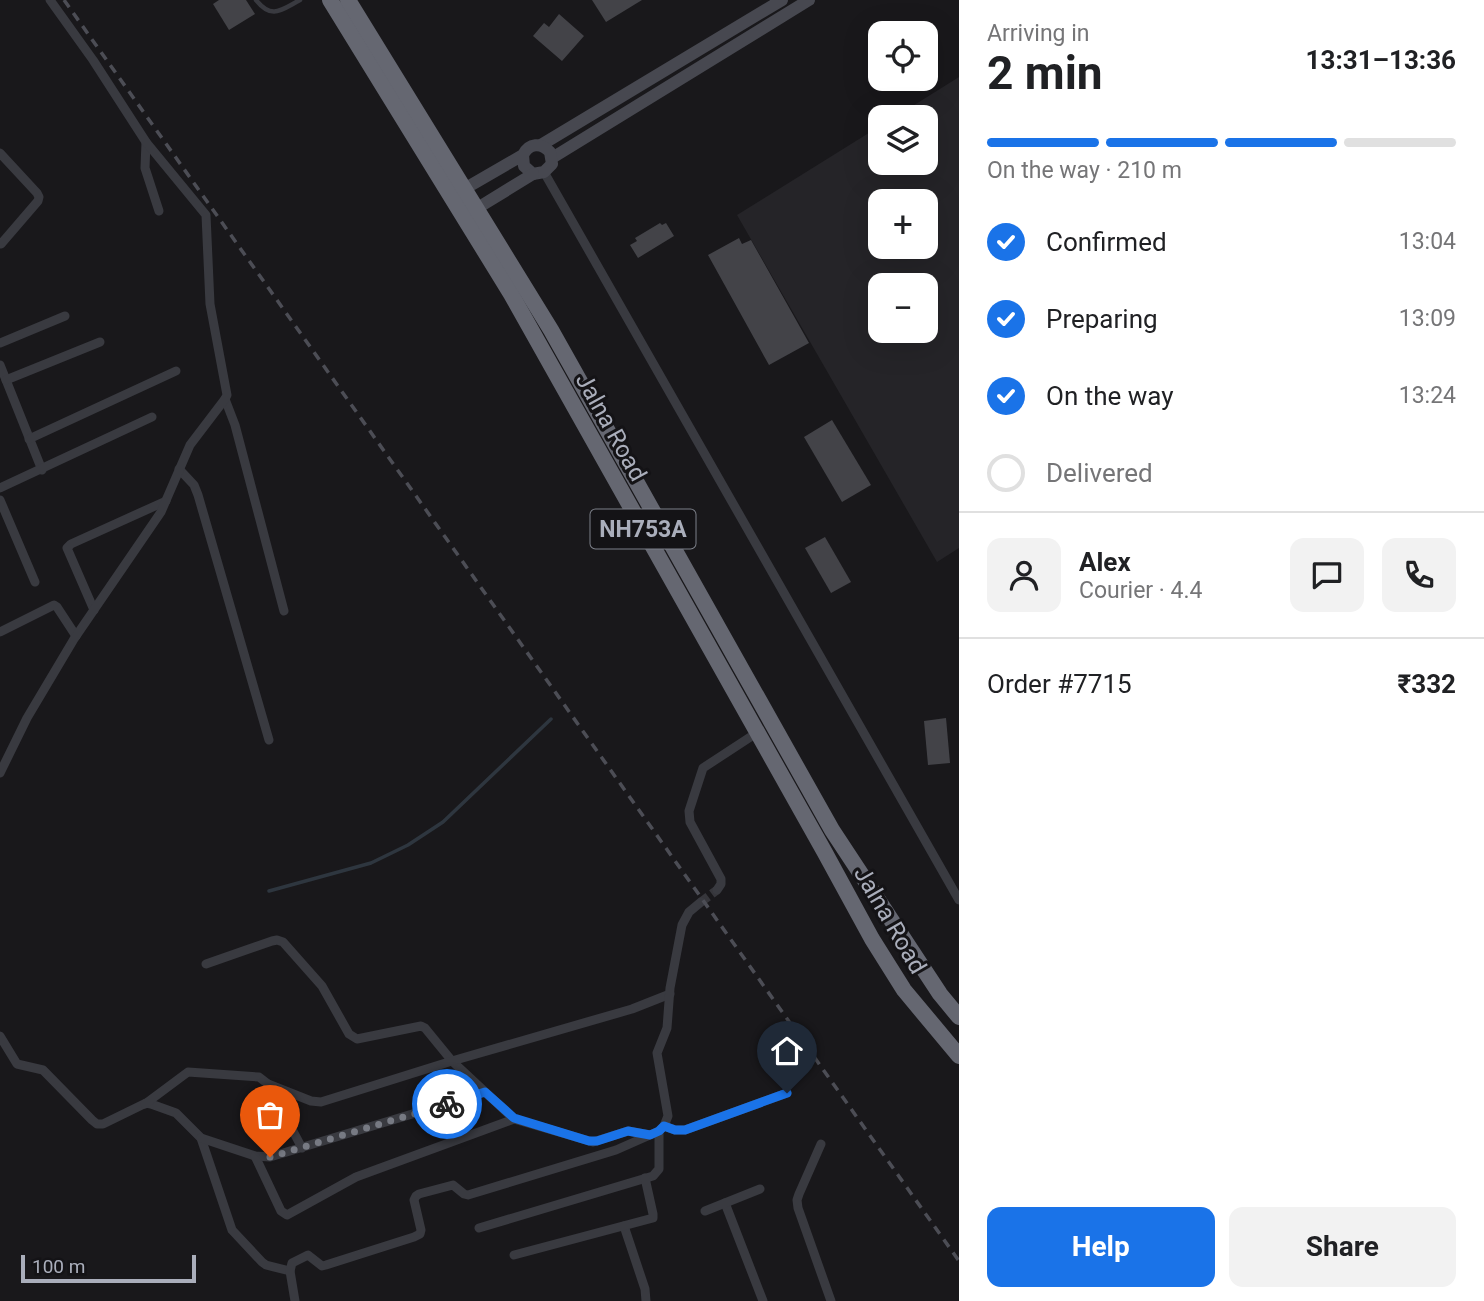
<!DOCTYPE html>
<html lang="en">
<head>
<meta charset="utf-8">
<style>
	:root { --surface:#fff; --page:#f2f2f2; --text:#202124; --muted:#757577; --line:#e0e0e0; --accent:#1a73e8 }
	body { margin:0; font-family:Roboto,sans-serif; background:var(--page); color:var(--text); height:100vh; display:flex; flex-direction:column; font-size:26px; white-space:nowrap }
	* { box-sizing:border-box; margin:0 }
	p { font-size:23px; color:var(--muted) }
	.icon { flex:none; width:38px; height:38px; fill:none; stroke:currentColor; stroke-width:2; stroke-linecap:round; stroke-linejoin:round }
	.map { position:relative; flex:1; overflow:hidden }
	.side { display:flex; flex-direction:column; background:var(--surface); width:525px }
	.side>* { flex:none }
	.buttons { position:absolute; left:868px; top:21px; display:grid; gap:14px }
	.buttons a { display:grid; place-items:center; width:70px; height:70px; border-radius:14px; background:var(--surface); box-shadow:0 7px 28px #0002; font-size:35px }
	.scale { position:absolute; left:21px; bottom:18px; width:175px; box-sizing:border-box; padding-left:7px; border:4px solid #aaaebb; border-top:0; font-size:19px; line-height:24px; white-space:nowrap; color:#aaaebb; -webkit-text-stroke:5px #141316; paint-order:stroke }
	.pin { position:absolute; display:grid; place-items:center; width:60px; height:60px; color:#fff; margin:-72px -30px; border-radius:50% 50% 50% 0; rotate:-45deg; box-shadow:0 0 7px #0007 }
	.pin .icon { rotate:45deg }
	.courier { position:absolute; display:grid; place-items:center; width:70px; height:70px; margin:-35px; border:5px solid #1a73e8; border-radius:50%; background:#fff; color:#222; box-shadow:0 2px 9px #0007 }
	.headline em { font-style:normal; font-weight:700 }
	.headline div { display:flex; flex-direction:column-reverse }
	.headline { display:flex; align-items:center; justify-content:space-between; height:119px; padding:0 28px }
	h1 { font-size:46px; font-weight:700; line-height:52px }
	.bar { display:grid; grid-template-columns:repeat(4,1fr); gap:10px 7px; align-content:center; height:84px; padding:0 28px }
	.bar i { height:9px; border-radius:5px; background:var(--line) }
	.bar .active { background:var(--accent) }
	.bar p { grid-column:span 4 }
	.line { display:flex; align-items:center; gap:18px; padding:0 28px; border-top:2px solid var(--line) }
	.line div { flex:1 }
	.round { display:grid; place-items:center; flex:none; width:74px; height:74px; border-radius:14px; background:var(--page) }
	ol { padding:0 28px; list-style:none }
	li { display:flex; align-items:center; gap:21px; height:77px }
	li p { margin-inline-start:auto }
	li .icon { padding:7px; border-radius:50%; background:var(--accent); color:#fff; stroke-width:4 }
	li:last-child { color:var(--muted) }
	li i { width:38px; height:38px; border:4px solid var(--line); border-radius:50% }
	.action { display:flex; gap:14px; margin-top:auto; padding:14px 28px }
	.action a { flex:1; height:80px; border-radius:14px; background:var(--accent); color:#fff; font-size:28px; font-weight:700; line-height:80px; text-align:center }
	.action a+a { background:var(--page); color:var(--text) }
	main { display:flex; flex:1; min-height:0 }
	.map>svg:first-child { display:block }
	.built { fill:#252428; fill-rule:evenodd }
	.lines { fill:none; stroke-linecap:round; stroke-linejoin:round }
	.stream { stroke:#2e363f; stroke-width:3.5 }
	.building { fill:#434348 }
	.street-tunnel { stroke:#36363b; stroke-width:9; stroke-dasharray:9 4.5; stroke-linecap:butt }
	.lane { stroke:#393a40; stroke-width:4.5 }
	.street { stroke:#393a40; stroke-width:9 }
	.secondary { stroke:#474850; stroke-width:12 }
	.highway { stroke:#656771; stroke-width:16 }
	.rail { stroke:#4c4d55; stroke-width:3.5; stroke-dasharray:9 7; stroke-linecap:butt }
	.done { stroke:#777a83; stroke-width:7; stroke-dasharray:0 12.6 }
	.route { stroke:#1a73e8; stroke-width:9 }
	.labels { text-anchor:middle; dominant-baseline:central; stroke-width:6; stroke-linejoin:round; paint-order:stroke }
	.shield { fill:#141316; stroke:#7d808a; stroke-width:2 }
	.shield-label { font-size:23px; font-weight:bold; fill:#aaaebb }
	.street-label { font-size:24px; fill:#aaaebb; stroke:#141316 }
</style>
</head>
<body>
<main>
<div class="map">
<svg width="959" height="1301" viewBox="0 0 959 1301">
	<rect width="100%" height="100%" fill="#19181b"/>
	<!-- built -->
	<path class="built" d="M959,77V548L937,562L737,215L880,126V163H926V117H895ZM880,201H926V247H880ZM880,285H926V331H880Z"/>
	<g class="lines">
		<!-- stream -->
		<polyline class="stream" points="269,891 371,863 408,845 443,822 551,719"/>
	</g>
	<!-- building -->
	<g class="building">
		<polygon points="219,0 246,0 255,14 229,30 213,4"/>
		<polygon points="592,0 642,0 606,22"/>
		<polygon points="559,14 584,36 562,61 533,36 544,23 549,27"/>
		<polygon points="660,223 662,225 666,223 674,236 638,258 630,245 637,241 635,238"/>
		<polygon points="739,238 742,244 751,240 809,343 769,365 708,255"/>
		<polygon points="832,420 871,485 842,502 804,437"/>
		<polygon points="825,537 851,582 831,593 805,548"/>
		<polygon points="946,718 950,763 928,765 924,721"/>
	</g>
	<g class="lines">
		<!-- street-tunnel -->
		<polyline class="street-tunnel" points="701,902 717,890"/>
		<!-- lane -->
		<path class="lane" d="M256,0C272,20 281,10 300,0"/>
		<!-- street -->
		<g class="street">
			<polyline points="146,142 145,168 159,211"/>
			<polyline points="0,153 37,193 39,197 38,201 1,244"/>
			<polyline points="544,172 959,900"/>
			<polyline points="0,343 65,316"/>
			<polyline points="0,365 42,470"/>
			<polyline points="6,380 100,342"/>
			<polyline points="225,399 235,425 284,611"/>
			<polyline points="29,439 176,371"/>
			<polyline points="179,469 194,485 198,495 269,740"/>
			<polyline points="0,488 152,417"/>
			<polyline points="0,500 35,582"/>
			<polyline points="94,610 67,548 71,544 166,501"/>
			<polyline points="0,632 54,605 57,607 76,636"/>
			<polyline points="0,773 27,718 74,639 161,512 190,445 225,399 227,395 210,304 206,215 146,142 93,60 50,0"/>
			<polyline points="717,890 721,884 721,879 690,822 689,811 703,768 758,732"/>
			<polyline points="206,964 272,941 277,940 283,942 322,986 349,1034 357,1039 421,1026 425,1028 452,1061 514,1119 593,1142 628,1131 650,1135"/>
			<polyline points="0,1036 17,1064 43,1070 92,1120 97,1124 103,1124 146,1103 151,1104 176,1113 201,1138 232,1230 262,1262 266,1265 290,1271"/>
			<polyline points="268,1084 311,1101 321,1102 452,1061 632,1009 670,994"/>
			<polyline points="145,1104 188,1072 259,1077 268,1084 302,1148"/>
			<polyline points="664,1126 675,1130 685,1130 787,1093"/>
			<polyline points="201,1138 255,1156 270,1157 485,1092"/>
			<polyline points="821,1144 799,1194 797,1200 798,1208 831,1301"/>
			<polyline points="255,1156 281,1211 287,1215 356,1177 514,1119"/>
			<polyline points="725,1203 763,1301"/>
			<polyline points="705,1211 760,1189"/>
			<polyline points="624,1226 645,1289 646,1301"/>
			<polyline points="479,1228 653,1176 659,1169 659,1131"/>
			<polyline points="514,1255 653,1218 653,1214 645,1178"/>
			<polyline points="295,1301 290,1271 292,1263 308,1255 322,1266 326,1265 414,1237 420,1234 421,1230 414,1200 416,1196 419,1194 453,1185 464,1194 468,1195 616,1150 659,1131 664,1126 668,1116 657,1053 667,1028 670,988 682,925 689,912 701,902"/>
		</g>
		<!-- secondary -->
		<g class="secondary">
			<polyline points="541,145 782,0"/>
			<polyline points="552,158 809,0"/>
			<path d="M459,192L523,155C529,143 541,142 550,152L552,164L544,172L533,174L524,166L523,155"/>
			<polyline points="471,212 533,174"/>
		</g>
		<!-- highway -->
		<g class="highway">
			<polyline points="330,0 511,294 824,851 872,939 904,990 959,1056"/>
			<polyline points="348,0 551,330 832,830 940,994 959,1017"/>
		</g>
		<!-- rail -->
		<polyline class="rail" points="64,0 959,1261"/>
	</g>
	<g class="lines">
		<!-- done -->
		<polyline class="done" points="270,1157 447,1104"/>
		<!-- route -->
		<polyline class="route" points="447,1104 485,1092 514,1118 589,1141 597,1141 628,1131 650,1135 659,1131 664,1126 675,1130 685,1130 787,1093"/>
	</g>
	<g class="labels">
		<!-- shield labels -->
		<rect class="shield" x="590.5" y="509.5" width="105" height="39" rx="5"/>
		<g class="shield-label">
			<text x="643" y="529">NH753A</text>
		</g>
		<!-- street labels -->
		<g class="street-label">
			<text transform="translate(611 427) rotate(61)">Jalna Road</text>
			<text transform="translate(890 920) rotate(60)">Jalna Road</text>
		</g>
	</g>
</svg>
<div class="buttons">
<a><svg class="icon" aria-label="locate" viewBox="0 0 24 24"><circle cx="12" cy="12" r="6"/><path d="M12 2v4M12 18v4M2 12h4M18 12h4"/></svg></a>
<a><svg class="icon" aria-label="layers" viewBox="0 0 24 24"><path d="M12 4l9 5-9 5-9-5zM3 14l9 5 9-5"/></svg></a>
<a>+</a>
<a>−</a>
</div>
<div class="scale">100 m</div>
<div class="pin" style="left:270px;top:1157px;background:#ea580c"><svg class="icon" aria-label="bag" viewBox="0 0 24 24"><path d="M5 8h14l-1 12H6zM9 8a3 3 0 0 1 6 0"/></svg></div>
<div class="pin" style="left:787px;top:1093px;background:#1f2937"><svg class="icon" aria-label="home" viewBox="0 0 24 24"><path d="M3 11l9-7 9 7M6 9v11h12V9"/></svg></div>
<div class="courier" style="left:447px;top:1104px"><svg class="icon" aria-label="bike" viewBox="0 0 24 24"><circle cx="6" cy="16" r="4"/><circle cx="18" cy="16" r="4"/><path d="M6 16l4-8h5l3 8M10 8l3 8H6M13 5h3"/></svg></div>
</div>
<section class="side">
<div class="headline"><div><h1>2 min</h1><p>Arriving in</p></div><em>13:31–13:36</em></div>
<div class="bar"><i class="active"></i><i class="active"></i><i class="active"></i><i></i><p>On the way · 210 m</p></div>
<ol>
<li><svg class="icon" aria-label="check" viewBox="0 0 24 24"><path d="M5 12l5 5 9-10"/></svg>Confirmed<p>13:04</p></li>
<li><svg class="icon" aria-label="check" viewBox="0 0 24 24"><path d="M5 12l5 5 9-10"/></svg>Preparing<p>13:09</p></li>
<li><svg class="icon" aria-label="check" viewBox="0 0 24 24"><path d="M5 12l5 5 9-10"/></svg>On the way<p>13:24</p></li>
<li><i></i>Delivered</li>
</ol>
<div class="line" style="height:126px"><a class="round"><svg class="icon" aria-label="person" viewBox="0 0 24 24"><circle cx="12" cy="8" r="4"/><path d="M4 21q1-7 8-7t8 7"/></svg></a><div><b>Alex</b><p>Courier · 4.4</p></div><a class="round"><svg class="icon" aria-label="chat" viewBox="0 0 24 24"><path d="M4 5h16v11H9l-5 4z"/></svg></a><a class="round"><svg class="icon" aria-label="phone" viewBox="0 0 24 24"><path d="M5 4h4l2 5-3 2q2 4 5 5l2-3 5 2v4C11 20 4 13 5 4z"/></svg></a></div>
<div class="line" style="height:91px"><div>Order #7715</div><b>₹332</b></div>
<div class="action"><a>Help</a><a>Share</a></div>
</section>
</main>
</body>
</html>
